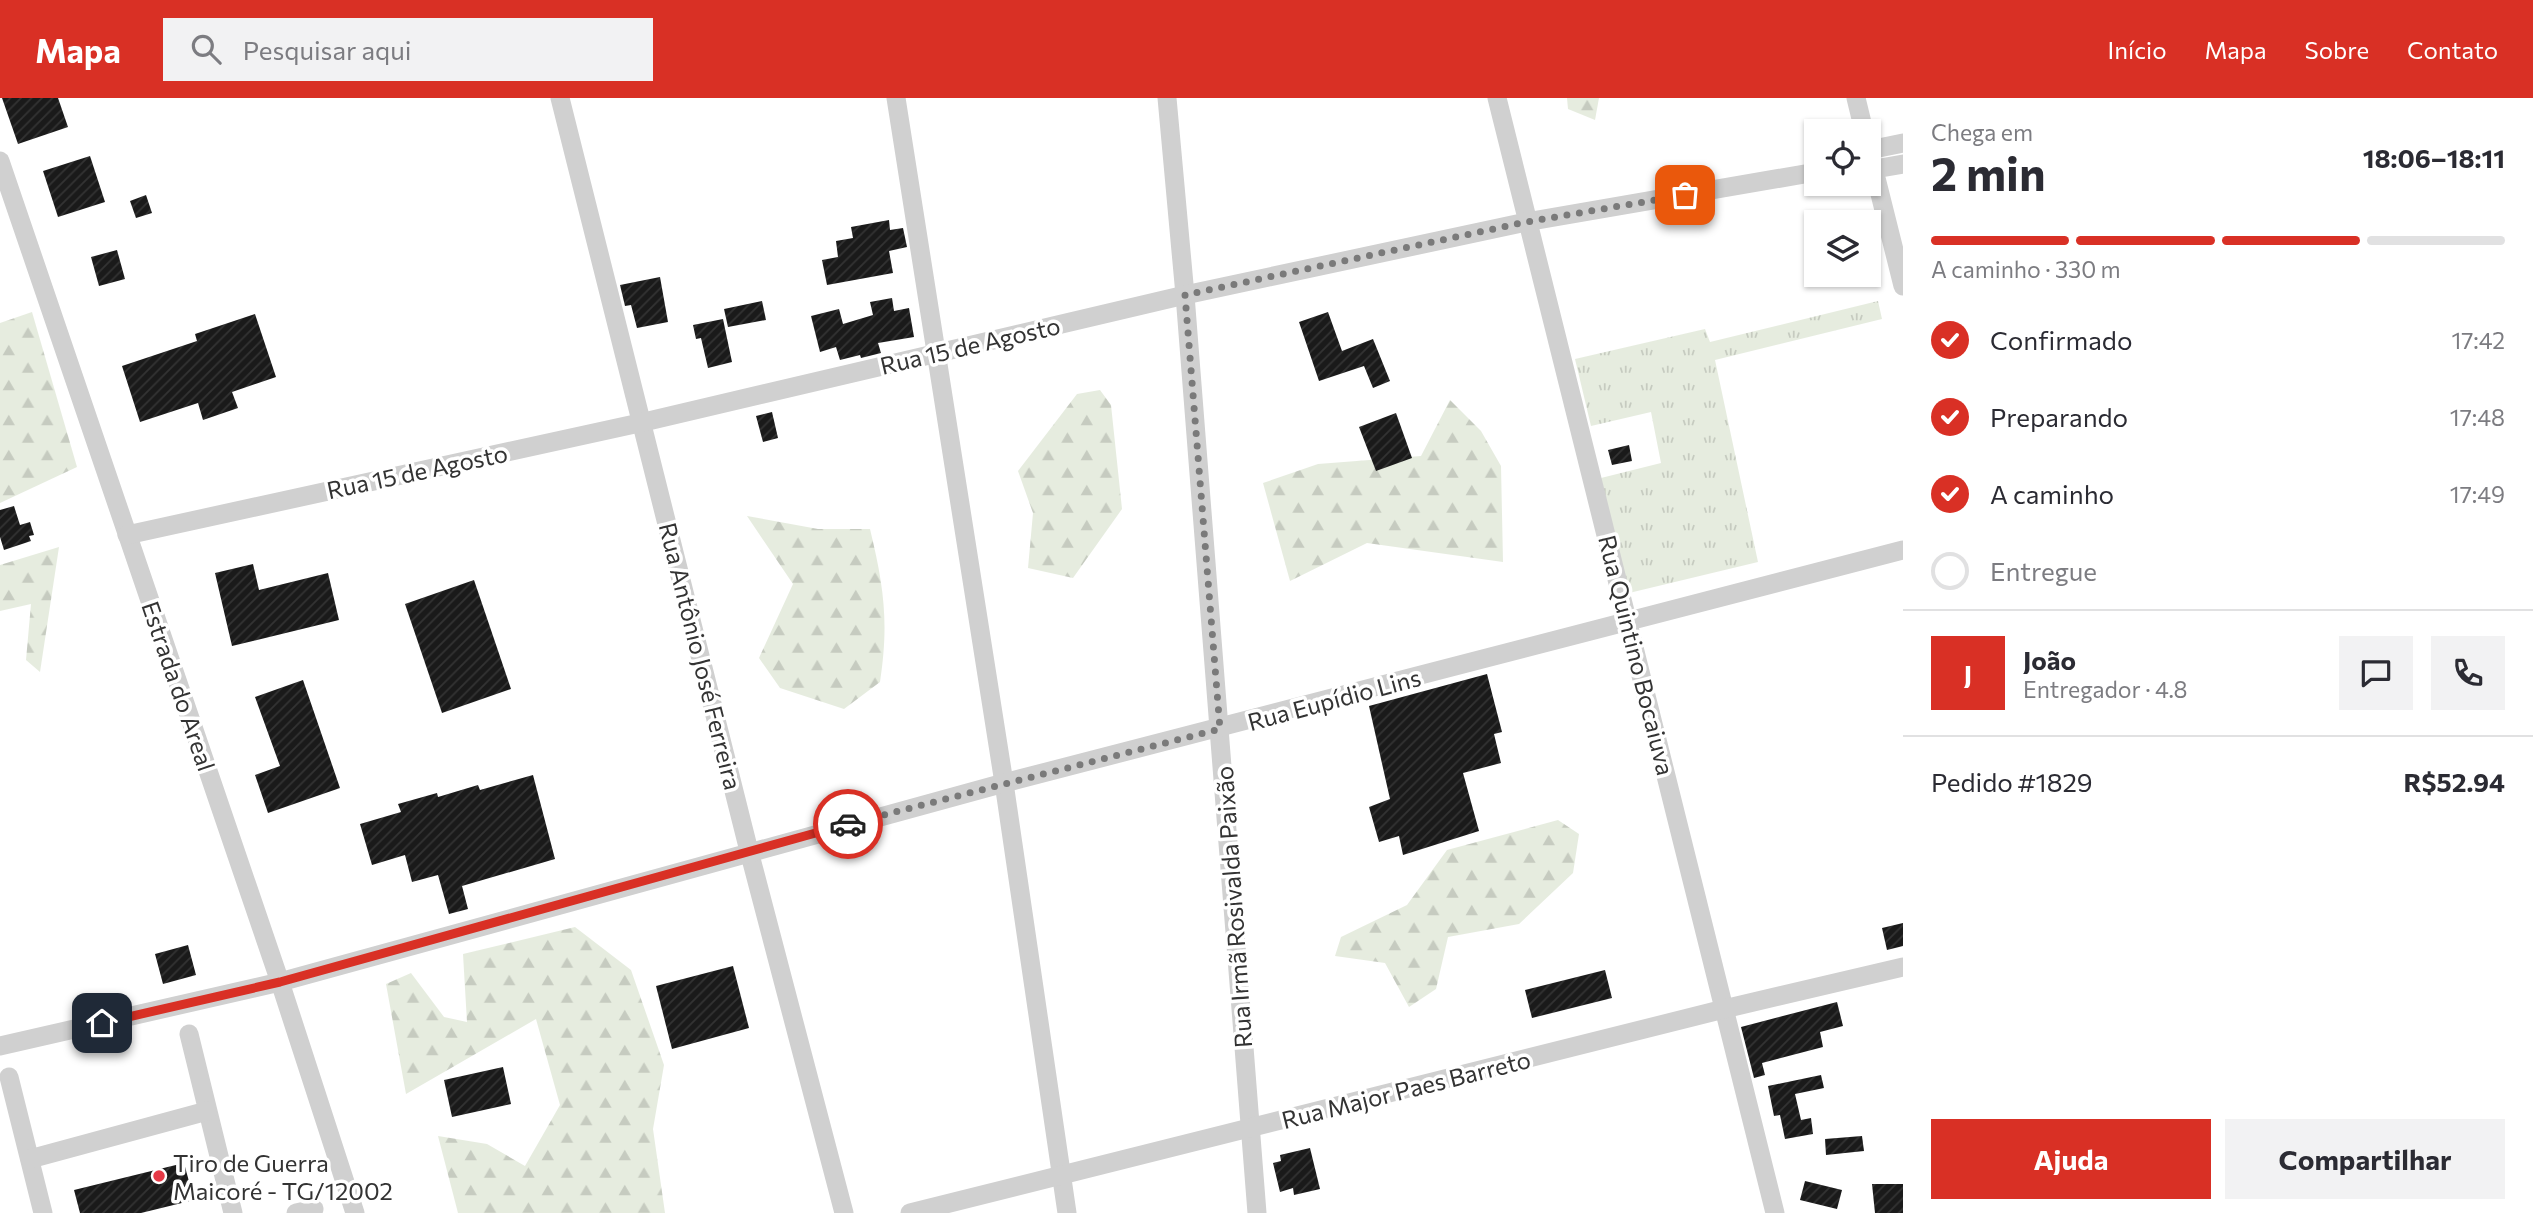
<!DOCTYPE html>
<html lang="pt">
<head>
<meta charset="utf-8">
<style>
	:root { --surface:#fff; --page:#f2f2f3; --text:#2b2b33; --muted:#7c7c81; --line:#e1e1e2; --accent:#d93025 }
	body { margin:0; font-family:Commissioner,sans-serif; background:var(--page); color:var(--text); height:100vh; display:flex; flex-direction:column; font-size:26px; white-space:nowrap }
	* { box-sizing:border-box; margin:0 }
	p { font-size:23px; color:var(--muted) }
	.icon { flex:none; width:38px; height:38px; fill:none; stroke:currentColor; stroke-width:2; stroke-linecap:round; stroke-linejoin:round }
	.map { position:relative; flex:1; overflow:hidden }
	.sheet { display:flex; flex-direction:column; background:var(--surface); width:630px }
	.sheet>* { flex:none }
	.tools { position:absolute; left:1804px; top:21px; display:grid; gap:14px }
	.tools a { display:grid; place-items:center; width:77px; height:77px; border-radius:0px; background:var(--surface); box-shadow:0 2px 5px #0004; font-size:35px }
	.pin { position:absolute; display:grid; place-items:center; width:60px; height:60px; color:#fff; margin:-30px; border-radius:14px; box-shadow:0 4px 10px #0006 }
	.courier { position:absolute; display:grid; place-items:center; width:70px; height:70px; margin:-35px; border:5px solid #d93025; border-radius:50%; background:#fff; color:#222; box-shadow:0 2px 9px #0007 }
	.overview em { font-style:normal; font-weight:700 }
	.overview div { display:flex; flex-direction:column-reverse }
	.overview { display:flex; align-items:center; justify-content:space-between; height:119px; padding:0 28px }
	h1 { font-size:46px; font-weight:700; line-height:52px }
	.bar { display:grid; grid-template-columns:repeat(4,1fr); gap:10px 7px; align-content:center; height:84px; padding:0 28px }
	.bar i { height:9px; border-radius:5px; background:var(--line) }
	.bar .on { background:var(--accent) }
	.bar p { grid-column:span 4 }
	.line { display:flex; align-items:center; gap:18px; padding:0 28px; border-top:2px solid var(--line) }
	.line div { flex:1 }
	.round { display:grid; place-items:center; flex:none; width:74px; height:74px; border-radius:0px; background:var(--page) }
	ol { padding:0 28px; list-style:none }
	li { display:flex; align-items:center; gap:21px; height:77px }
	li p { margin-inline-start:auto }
	li .icon { padding:7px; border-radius:50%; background:var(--accent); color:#fff; stroke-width:4 }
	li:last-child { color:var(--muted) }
	li i { width:38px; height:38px; border:4px solid var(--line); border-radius:50% }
	.cta { display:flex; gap:14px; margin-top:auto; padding:14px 28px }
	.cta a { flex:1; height:80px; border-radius:0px; background:var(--accent); color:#fff; font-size:28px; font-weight:700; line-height:80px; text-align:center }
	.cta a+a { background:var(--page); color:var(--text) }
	header { display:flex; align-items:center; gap:42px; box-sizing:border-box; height:98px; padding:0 35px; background:var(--accent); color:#fff }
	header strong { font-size:33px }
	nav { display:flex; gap:38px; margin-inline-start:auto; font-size:24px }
	.search { width:490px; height:63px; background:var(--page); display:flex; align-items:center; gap:18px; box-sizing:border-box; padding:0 24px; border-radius:0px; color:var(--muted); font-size:26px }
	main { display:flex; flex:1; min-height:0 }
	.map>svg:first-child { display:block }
	.grass { fill:url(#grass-tufts) }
	.forest { fill:url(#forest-firs) }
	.building { fill:url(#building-hatch) }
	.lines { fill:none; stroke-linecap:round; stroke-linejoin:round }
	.minor { stroke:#d0d0d0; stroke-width:19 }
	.done { stroke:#7a7a7a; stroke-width:7; stroke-dasharray:0 12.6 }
	.route { stroke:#d93025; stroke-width:9 }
	.poi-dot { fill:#e63946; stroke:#fff; stroke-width:2.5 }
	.labels { text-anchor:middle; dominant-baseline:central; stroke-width:7; stroke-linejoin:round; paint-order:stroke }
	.street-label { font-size:24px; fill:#333; stroke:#fff }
	.poi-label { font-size:24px; fill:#333; stroke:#fff; text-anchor:start }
</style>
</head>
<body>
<header>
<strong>Mapa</strong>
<div class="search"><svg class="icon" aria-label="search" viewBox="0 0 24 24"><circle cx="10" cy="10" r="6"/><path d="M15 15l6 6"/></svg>Pesquisar aqui</div>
<nav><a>Início</a><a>Mapa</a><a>Sobre</a><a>Contato</a></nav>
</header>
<main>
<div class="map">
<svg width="1903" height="1115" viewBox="0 0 1903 1115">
	<defs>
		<pattern id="grass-tufts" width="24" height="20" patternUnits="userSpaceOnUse" patternTransform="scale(1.75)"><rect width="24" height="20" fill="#e6ecdf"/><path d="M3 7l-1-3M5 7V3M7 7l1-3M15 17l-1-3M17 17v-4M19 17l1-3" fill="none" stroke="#c6cbc0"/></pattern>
		<pattern id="forest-firs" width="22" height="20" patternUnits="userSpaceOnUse" patternTransform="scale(1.75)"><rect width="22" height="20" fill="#e6ecdf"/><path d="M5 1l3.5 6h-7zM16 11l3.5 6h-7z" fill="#c6cbc0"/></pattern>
		<pattern id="building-hatch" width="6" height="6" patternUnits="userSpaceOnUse" patternTransform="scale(1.75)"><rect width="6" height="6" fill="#1a1a1a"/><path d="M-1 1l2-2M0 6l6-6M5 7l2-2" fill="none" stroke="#333"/></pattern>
	</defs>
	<rect width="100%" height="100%" fill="#fff"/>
	<!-- grass -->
	<polygon class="grass" points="1878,203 1882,221 1715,262 1758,464 1629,495 1601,380 1661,365 1651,314 1591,328 1575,261 1705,231 1710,244"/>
	<!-- forest -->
	<g class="forest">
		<polygon points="1567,0 1599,0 1595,22 1568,11"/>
		<polygon points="32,214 77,369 0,405 0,225"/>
		<polygon points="1100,292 1111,307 1122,411 1073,480 1028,470 1033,415 1018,373 1077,296"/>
		<polygon points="1450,302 1481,333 1501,368 1503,464 1367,445 1290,483 1263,385 1318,366 1421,358"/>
		<path d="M747,418L818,431H870C884,489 889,525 880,584L844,611L780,590L759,560L793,486Z"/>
		<polygon points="59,449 40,574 26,562 31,506 0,513 0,467"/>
		<polygon points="1558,722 1579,736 1573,775 1519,826 1448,839 1436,891 1409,909 1385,865 1335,858 1341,839 1407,807 1447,752"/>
		<polygon points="575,829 631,872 664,967 653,1031 665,1115 458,1115 438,1038 487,1046 525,1068 560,1007 536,921 406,996 386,886 411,875 444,919 467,924 463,856"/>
	</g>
	<!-- building -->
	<g class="building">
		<polygon points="2,0 58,0 68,29 18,46"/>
		<polygon points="90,58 105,104 58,119 43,73"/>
		<polygon points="146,97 152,115 136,120 130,103"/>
		<polygon points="889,122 890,132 903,130 907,149 889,153 893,175 827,187 822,162 838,159 836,143 853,140 851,129"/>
		<polygon points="117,152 125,181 99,188 91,159"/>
		<polygon points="660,179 668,224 637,230 631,207 625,208 620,187"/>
		<polygon points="892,200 894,213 909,210 914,239 878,245 881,255 861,260 860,257 840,262 836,249 820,254 811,218 839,211 843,226 873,217 870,204"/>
		<polygon points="762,203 766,222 728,229 724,211"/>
		<polygon points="1328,214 1342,253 1373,241 1390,283 1373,290 1364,268 1319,283 1299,224"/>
		<polygon points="255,216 276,279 232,294 238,310 203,322 198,305 140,324 122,268 197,243 195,236"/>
		<polygon points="723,221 732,264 708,270 701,240 696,241 693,227"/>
		<polygon points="772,314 778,340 763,344 756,318"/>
		<polygon points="1396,315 1412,360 1376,373 1359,329"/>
		<polygon points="1629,347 1632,363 1612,367 1608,352"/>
		<polygon points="14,408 20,427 30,424 34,437 29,438 31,443 4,452 0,439 0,412"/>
		<polygon points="253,466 259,492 328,475 339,522 232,548 215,475"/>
		<polygon points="474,482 511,591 442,615 405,506"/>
		<polygon points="1487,576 1502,634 1494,636 1501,665 1463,675 1479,733 1403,757 1399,738 1379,744 1369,709 1390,701 1369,608"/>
		<polygon points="303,582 340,690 268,715 255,677 280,668 255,599"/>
		<polygon points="533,677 555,761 462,788 468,811 449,816 438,777 412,784 405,757 372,767 360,726 401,714 398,706 437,695 438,699 478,687 480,692"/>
		<polygon points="1903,825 1903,848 1887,852 1882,830"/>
		<polygon points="188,847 196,877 163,886 155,856"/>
		<polygon points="733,868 749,930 672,951 656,888"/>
		<polygon points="1605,872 1612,900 1532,920 1525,892"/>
		<polygon points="1837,904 1843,928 1820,934 1823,949 1762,965 1765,977 1754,980 1741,929"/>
		<polygon points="503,969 511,1006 452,1019 444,982"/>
		<polygon points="1821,977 1824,990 1795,996 1801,1022 1811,1020 1813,1036 1785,1041 1780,1017 1774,1018 1768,988"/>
		<polygon points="1862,1038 1864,1053 1826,1057 1825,1041"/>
		<polygon points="1310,1050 1320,1091 1294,1097 1293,1090 1280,1094 1273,1065 1281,1063 1280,1057"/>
		<polygon points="184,1065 194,1102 141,1115 80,1115 74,1092"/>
		<polygon points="1805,1083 1842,1092 1837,1111 1800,1102"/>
		<polygon points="1872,1086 1903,1086 1903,1115 1875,1115"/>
	</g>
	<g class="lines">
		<!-- minor -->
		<g class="minor">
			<polyline points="560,0 749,753 844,1115"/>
			<polyline points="896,0 1004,685 1067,1115"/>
			<polyline points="1167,0 1185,197 1257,1115"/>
			<polyline points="1497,0 1775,1115"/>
			<polyline points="1856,0 1864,33"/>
			<polyline points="1869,52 1903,188"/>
			<polyline points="1869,52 1903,45"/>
			<polyline points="0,63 280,884 355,1115"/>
			<polyline points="1869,72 1903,66"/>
			<polyline points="127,437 644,324 1185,197 1526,124 1816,74"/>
			<polyline points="189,936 233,1115"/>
			<polyline points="0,948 280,884 1004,685 1903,452"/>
			<polyline points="9,979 43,1115"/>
			<polyline points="30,1061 207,1013"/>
			<polyline points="296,1115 314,1111"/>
			<polyline points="910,1115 1724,911 1903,869"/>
		</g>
	</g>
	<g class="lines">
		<!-- done -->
		<polyline class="done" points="848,726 1220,631 1185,197 1526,124 1685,97"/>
		<!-- route -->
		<polyline class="route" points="102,925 280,884 848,726"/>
	</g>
	<!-- markers -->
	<circle class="poi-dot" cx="159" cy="1078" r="7"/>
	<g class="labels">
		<!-- street labels -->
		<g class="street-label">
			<text transform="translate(970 247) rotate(-13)">Rua 15 de Agosto</text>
			<text transform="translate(417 373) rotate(-12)">Rua 15 de Agosto</text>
			<text transform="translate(1637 557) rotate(76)">Rua Quintino Bocaiuva</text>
			<text transform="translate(701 558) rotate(76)">Rua Antônio José Ferreira</text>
			<text transform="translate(179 588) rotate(71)">Estrada do Areal</text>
			<text transform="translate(1334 601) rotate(-15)">Rua Eupídio Lins</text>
			<text transform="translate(1233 809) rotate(-94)">Rua Irmã Rosivalda Paixão</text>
			<text transform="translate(1406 991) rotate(-14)">Rua Major Paes Barreto</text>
		</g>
		<!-- poi labels -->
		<g class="poi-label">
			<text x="173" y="1064">Tiro de Guerra<tspan x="173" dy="28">Maicoré - TG/12002</tspan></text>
		</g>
	</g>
</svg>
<div class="tools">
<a><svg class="icon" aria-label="locate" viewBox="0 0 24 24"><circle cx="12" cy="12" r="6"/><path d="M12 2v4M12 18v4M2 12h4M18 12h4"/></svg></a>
<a><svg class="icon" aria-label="layers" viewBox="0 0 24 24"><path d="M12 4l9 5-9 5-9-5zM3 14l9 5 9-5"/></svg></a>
</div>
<div class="pin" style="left:1685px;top:97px;background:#ea580c"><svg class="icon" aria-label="bag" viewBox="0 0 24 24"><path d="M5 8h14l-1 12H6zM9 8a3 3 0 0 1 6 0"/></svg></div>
<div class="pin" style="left:102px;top:925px;background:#1f2937"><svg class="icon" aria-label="home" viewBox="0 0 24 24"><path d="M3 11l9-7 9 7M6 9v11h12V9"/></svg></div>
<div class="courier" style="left:848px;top:726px"><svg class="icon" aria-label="car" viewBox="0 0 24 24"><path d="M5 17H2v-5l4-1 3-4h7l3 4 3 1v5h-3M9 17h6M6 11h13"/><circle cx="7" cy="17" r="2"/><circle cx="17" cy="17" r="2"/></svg></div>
</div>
<section class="sheet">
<div class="overview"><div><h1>2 min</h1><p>Chega em</p></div><em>18:06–18:11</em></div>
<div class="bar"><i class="on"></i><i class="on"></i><i class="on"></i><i></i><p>A caminho · 330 m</p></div>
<ol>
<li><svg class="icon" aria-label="check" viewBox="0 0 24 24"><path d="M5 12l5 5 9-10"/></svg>Confirmado<p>17:42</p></li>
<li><svg class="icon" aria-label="check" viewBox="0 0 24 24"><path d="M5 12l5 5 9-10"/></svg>Preparando<p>17:48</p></li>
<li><svg class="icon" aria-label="check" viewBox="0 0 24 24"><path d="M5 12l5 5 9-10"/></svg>A caminho<p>17:49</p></li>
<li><i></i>Entregue</li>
</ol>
<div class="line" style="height:126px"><b class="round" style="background:var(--accent);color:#fff">J</b><div><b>João</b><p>Entregador · 4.8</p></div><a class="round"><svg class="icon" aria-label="chat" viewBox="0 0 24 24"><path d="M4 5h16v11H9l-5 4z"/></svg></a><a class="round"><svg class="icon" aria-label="phone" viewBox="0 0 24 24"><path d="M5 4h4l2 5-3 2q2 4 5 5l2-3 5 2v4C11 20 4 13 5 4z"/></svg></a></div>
<div class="line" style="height:91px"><div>Pedido #1829</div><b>R$52.94</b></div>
<div class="cta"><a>Ajuda</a><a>Compartilhar</a></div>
</section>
</main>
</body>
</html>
